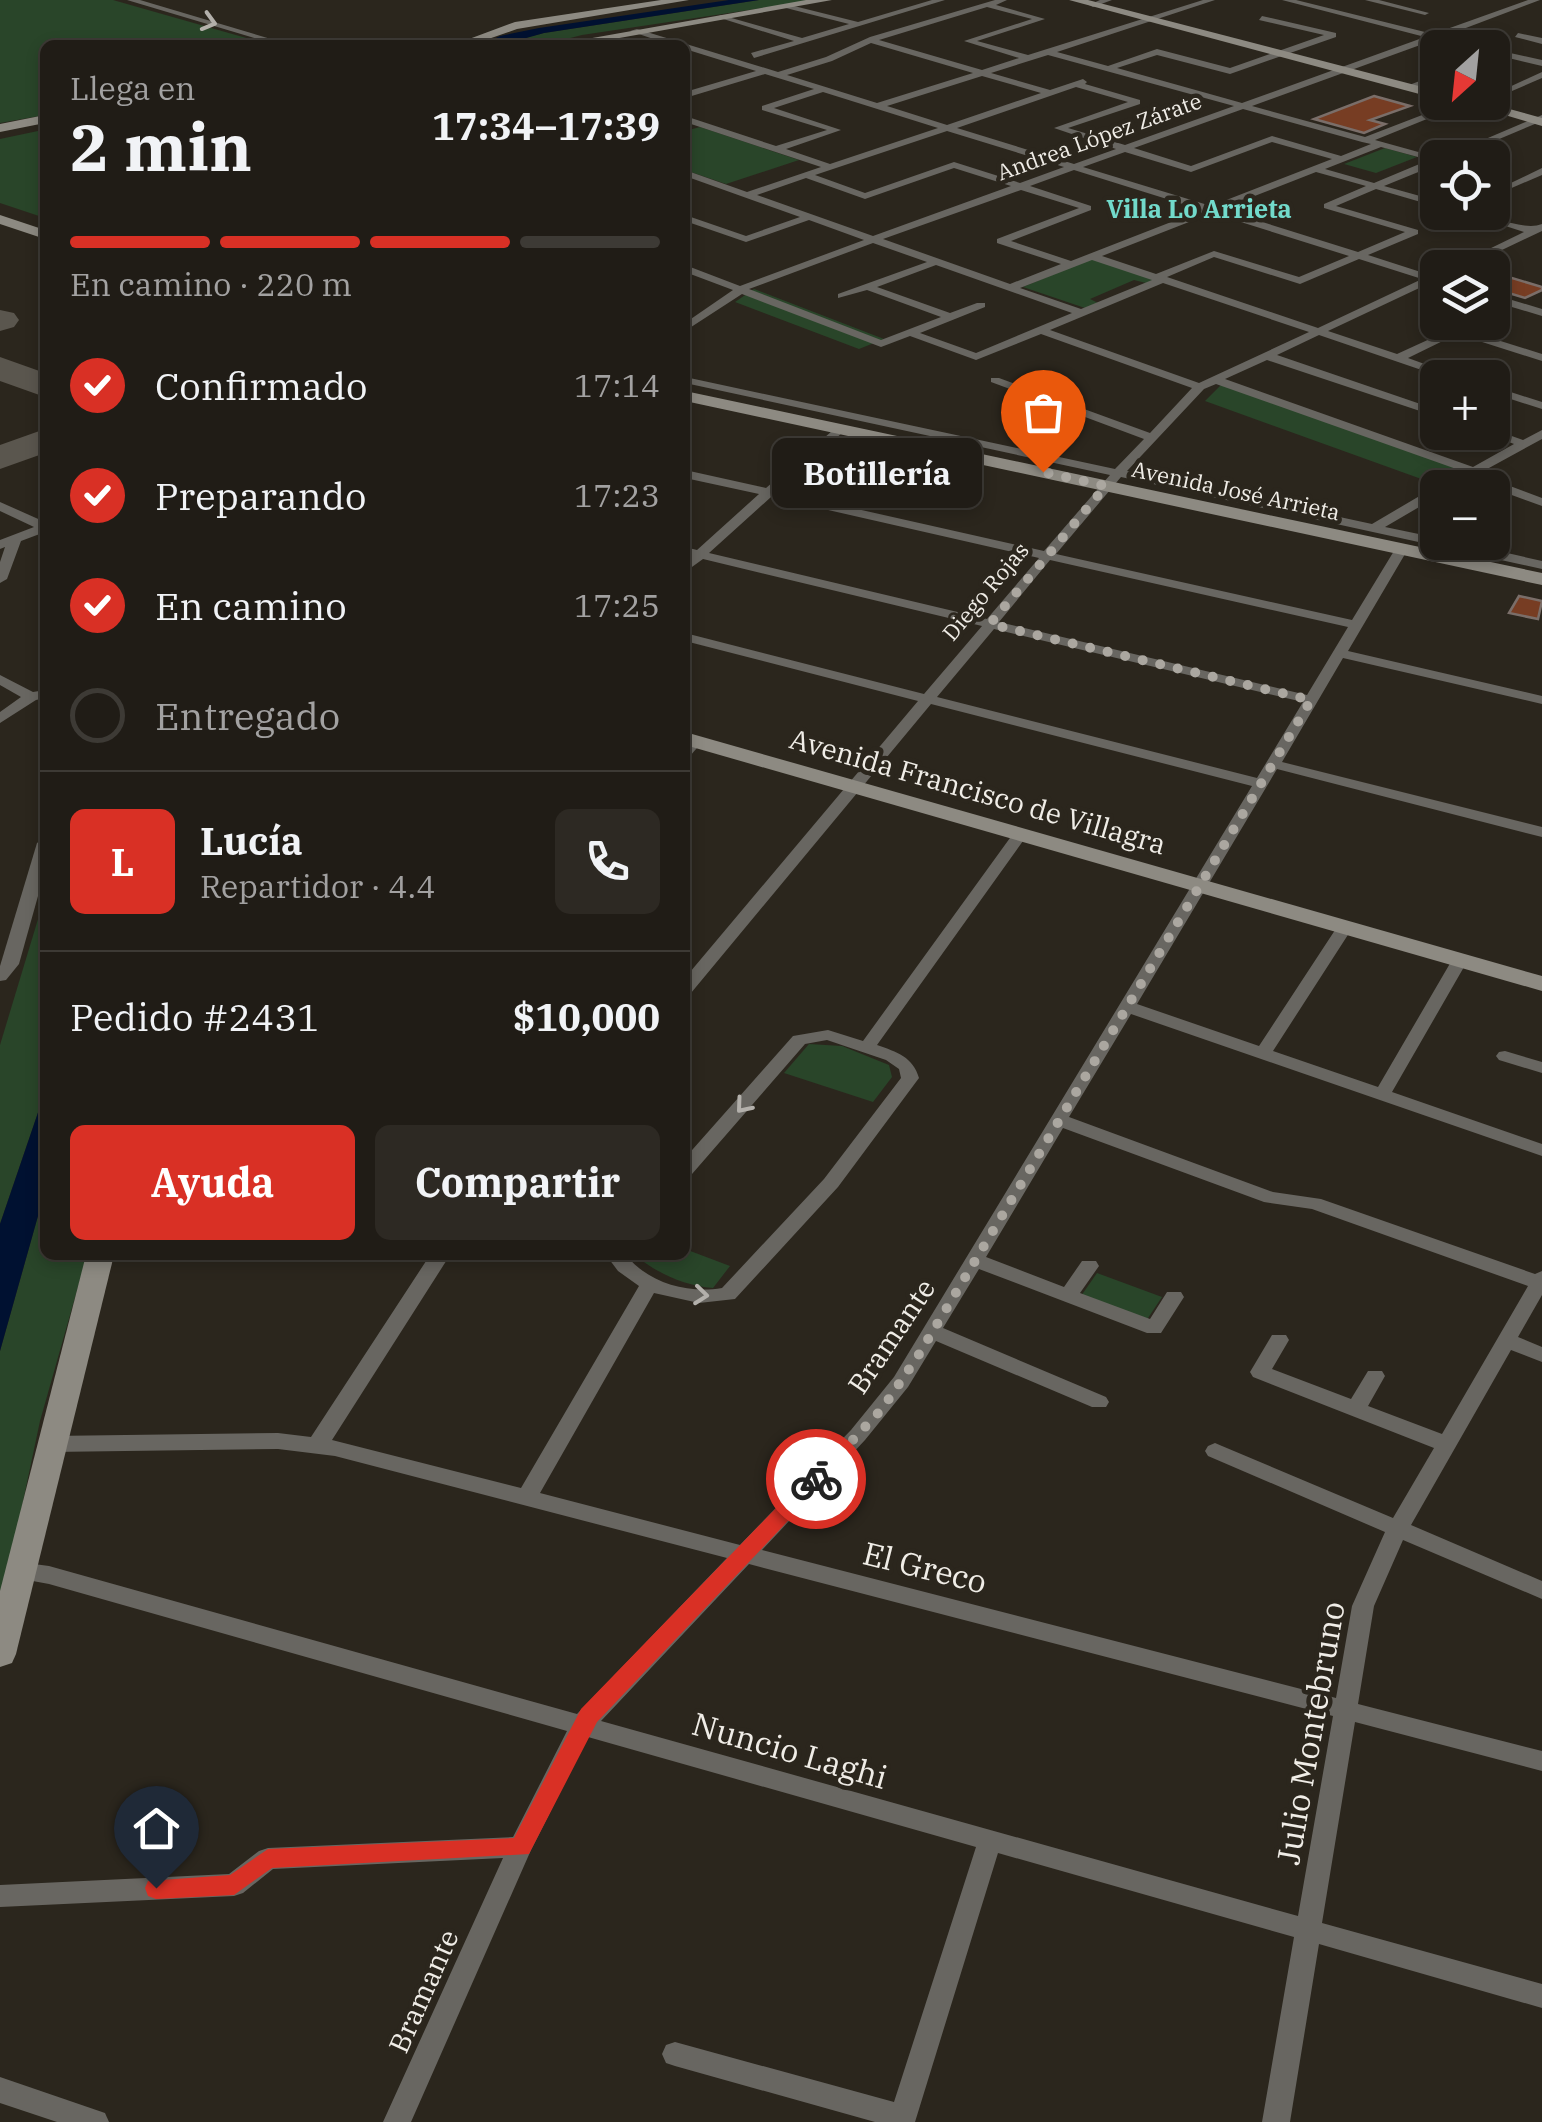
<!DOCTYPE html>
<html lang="es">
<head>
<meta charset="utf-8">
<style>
	:root { --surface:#201c16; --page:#2d2923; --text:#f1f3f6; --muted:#a2a1a1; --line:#3d3a35; --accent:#d93025 }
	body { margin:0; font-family:"IBM Plex Serif",serif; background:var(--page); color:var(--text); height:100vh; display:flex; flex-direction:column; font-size:38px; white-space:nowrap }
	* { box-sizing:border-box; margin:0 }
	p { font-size:32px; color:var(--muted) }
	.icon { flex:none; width:55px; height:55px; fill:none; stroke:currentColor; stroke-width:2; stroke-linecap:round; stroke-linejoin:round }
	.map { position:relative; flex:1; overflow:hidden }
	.drawer { position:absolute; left:40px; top:40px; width:650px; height:1220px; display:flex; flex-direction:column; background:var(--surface); border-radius:15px; box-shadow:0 5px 15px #0003,0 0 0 2px var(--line) }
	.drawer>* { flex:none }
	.needle { width:65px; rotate:207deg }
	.tools { position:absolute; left:1420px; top:30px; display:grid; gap:20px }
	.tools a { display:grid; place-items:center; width:90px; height:90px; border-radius:15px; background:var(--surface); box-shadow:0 5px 15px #0003,0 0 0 2px var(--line); font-size:50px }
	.pin { position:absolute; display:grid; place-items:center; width:85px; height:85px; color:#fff; margin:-102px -42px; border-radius:50% 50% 50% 0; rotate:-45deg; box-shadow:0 0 10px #0007 }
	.pin .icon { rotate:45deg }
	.courier { position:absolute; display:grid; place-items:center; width:100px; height:100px; margin:-50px; border:8px solid #d93025; border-radius:50%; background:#fff; color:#222; box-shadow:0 2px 12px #0007 }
	.bubble { position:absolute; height:70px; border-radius:15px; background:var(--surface); box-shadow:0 5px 15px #0003,0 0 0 2px var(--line); font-size:32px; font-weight:800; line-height:70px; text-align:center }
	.overview em { font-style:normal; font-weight:800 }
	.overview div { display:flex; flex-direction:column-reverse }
	.overview { display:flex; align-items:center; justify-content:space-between; height:170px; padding:0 30px }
	h1 { font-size:65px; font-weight:800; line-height:75px }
	.bar { display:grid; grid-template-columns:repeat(4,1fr); gap:15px 10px; align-content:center; height:120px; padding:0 30px }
	.bar i { height:12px; border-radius:8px; background:var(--line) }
	.bar .on { background:var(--accent) }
	.bar p { grid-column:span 4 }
	.line { display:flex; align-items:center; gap:25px; padding:0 30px; border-top:2px solid var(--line) }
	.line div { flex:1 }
	.round { display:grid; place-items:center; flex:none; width:105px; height:105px; border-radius:15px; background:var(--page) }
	ol { padding:0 30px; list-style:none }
	li { display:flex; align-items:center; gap:30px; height:110px }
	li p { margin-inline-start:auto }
	li .icon { padding:10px; border-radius:50%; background:var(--accent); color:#fff; stroke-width:4 }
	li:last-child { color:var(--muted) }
	li i { width:55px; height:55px; border:5px solid var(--line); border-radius:50% }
	.cta { display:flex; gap:20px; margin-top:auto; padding:20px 30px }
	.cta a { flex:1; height:115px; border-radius:15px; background:var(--accent); color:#fff; font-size:40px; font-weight:800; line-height:115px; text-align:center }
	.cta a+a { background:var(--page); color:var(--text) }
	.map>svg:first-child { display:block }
	.green { fill:#294529 }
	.water { fill:#001131 }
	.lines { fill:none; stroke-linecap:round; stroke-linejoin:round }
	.taxiway { fill:#5a564e; fill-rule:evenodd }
	.building { fill:#773d23; stroke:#7a6e69; stroke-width:2.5 }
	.street { fill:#686661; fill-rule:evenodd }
	.secondary { fill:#8d8a82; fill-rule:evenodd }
	.oneway { stroke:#b3b0ab }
	.route { fill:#d93025 }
	.done { stroke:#aba7a0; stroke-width:10; stroke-dasharray:0 18 }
	.labels { text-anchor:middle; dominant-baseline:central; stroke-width:9; stroke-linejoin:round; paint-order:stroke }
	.far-street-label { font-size:22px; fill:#f0ede7; stroke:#2b261d }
	.far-neighbourhood-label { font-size:25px; font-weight:bold; fill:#72dacb; stroke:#2b261d }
	.street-label { font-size:28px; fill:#f0ede7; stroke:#2b261d }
	.near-street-label { font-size:32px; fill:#f0ede7; stroke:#2b261d }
</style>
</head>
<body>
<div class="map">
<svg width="1542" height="2122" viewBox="0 0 1542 2122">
	<rect width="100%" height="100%" fill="#2b261d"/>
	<!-- green -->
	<g class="green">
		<polygon points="0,0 113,0 271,45 45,45 45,115 0,123"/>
		<polygon points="759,0 816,0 582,35 543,45 501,45 544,33"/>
		<polygon points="700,127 799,160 726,184 685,170 685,131"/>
		<polygon points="38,131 45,137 45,218 0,203 0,139"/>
		<polygon points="1385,148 1417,157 1376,173 1344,164"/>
		<polygon points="1093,258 1157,279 1146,283 1134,280 1090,299 1098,303 1085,308 1023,287"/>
		<polygon points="754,289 884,339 859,349 735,302"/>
		<polygon points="1222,384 1467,470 1438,485 1205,401"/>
		<polygon points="45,896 45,1092 0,1224 0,1045"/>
		<polygon points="809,1044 842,1046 889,1065 892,1077 873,1102 784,1073"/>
		<polygon points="45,1191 45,1255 87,1255 40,1421 0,1610 0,1351"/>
		<path d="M685,1249L730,1266L713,1288C685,1286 656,1273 635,1255H685Z"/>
		<polygon points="1097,1273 1162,1297 1146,1321 1081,1296"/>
	</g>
	<!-- water -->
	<g class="water">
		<polygon points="729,0 759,0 544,33 501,45 481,45 500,36 539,28"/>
		<polygon points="45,1092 45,1191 0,1351 0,1224"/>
	</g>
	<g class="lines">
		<!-- taxiway -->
		<g class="taxiway">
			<polygon points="0,310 14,313 19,320 14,327 0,331"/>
			<polygon points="0,357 45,373 45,397 0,381"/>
			<polygon points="45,429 45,453 0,469 0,445"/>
		</g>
	</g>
	<!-- building -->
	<g class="building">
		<polygon points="1374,96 1410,106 1370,120 1385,124 1364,133 1314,119"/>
		<polygon points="1492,272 1542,287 1542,290 1525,298 1492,288"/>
		<polygon points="874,455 921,465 934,463 963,469 943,488 858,469"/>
		<polygon points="1519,596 1542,601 1538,619 1509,613"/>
	</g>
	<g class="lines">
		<!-- street -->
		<g class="street">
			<polygon points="127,0 140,0 291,45 278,45"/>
			<polygon points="932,0 945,0 754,58 751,53 794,41 717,17 721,15 802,38 849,24 786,8 786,4 858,22"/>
			<path d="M995,0H1007L996,5L1045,19L977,41L1028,55L1203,0H1215L1057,52L1108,66L1157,49L1230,68L1324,35L1259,20L1262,16L1336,33V37L1230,74L1157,55L1117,68L1242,103L1425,37L1282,0H1296L1433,34L1528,0H1540L1442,37L1482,48H1466L1434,40L1252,106L1365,137L1456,102H1469L1375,140L1440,158L1438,164L1384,186L1438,201V207L1376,189L1336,206L1418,230V234L1368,255L1430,275L1438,272V283L1432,282L1328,331L1397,354L1456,327L1542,354V361L1457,334L1408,358L1463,378H1445L1319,335L1277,355L1438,410V417L1267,360L1225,379L1473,467L1514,444L1484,432H1492V429L1523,440L1542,430V439L1478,474L1542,498V506L1468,479L1453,488H1438V496L1385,527L1438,538V542H1459L1542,561V569L1121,477L1056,554L1352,620L1397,546H1407L1408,549L1348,651L1542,696V704L1343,658L1282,762L1542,827V837L1277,769L1137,1004L1259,1046L1339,924H1351L1353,927L1273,1051L1378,1087L1452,960L1460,955L1466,956L1468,960L1392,1092L1542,1144V1156L1131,1014L1069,1117L1273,1192L1321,1199L1535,1274L1542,1271V1295L1518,1337L1542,1347V1362L1511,1350L1411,1525L1542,1581V1599L1403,1540L1374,1606L1358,1704L1542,1751V1771L1355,1722L1322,1923L1542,1984V2008L1319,1944L1290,2122H1262L1294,1937L998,1853L915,2122H875L675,2066L666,2063L662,2054L666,2045L675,2042L894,2102L976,1847L588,1737L531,1850L411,2122H383L503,1858L273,1869L243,1893L234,1896L0,1907V1885L229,1874L259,1851L268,1848L513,1837L567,1731L49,1584L11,1577L8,1571L11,1565L19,1562L49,1566L577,1714L727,1558L335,1456L278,1449L51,1452L44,1449L41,1444L44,1439L51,1436L278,1433L311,1437L430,1255H450L332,1440L521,1488L639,1286L618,1271L606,1255H626C648,1283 688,1294 722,1288L824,1179L901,1078L899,1069L886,1060L827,1040L805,1044L692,1174L685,1176V1158L793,1036L828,1030L863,1041L1015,831L1020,829L1028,834L877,1045C897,1052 913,1057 919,1078L916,1082L838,1187L735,1299L699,1303L654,1293L540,1493L740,1545L851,1430L894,1377L1252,786L931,704L691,993L685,994V978L918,701L685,641V633L924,694L982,626L703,559L685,572V561L690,556L685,555V547L697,550L759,494L685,478V470L766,488L839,425L843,426V432L777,491L1044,551L1110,475L685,383V377L1115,469L1144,439L991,382V378H999L1150,433L1192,388L1041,334L976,360L910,336L881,347L742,294L685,331V323L733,290L685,272V265L740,286L864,240L809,220L746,242L685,221V215L746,236L800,217L685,176V170L747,192L821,167L685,122V116L776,146L827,130L762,110V106L814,89L765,74L685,98V92L756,71L685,49V45H671L630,31L637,29L778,72L826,57L870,37ZM987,7L1032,19L964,41L1019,58L982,70L879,40ZM871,43L973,73L877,103L787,75L832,61ZM1048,55L1234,106L1125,145L1068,128L1140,104V100L1085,84L1087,82L1083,79L1050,90L991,73ZM982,76L1041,93L947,125L887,106ZM1076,87L1128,102L1054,128L1116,149L1074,164L957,128ZM823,92L938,128L830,164L786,149L841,130L774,108ZM1243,109L1362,142L1371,144L1341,156L1272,136L1191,166L1134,148ZM947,131L1064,167L1020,183L954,162L865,193L815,175ZM1272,142L1332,159L1211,206L1083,167L1125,152L1191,172ZM1381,147L1429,160L1374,183L1325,169ZM954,168L1011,186L873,236L757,195L806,178L865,199ZM1074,170L1202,210L1071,261L1011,241L1091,210V206L1030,186ZM1316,172L1366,186L1324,204V208L1405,232L1358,252L1221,209ZM1021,190L1079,208L997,239V243L1061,264L1010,284L883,239ZM1212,213L1349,256L1299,277L1214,251L1156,274L1102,256ZM873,243L927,262L838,294V298L867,290L941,317L881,340L749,289ZM1214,257L1300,284L1359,259L1422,279L1318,328L1167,277ZM1092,260L1152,280L1081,309L1020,288ZM936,265L1072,313L976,353L920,333L985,307V303H977L950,313L877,287ZM1163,283L1309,332L1199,383L1050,330ZM1216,384L1462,471L1372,524L1127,471L1204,389ZM771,497L1039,558L987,619L709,553ZM1050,560L1348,627L1307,695L999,622ZM994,629L1303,702L1257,778L937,697ZM1063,1128L1264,1202L1312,1209L1528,1286L1442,1434L1368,1406L1385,1376L1382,1371H1368L1351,1399L1272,1369L1289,1340L1286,1335H1272L1253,1367L1250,1372L1253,1377L1434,1448L1393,1518L1222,1446L1215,1443L1208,1446L1205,1451L1208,1456L1385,1532L1352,1606L1336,1698L762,1550L865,1440L908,1387L936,1341L1092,1407H1106L1109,1402L1106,1397L943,1328L979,1269L1147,1333H1161L1184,1297L1181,1292H1167L1150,1319L1080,1293L1099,1266L1096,1261H1082L1064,1287L986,1257ZM749,1564L1333,1716L1298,1916L601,1721Z"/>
			<polygon points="1100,0 1112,0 1093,7 1089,5"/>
			<polygon points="1365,0 1379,0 1429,13 1425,15"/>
			<polygon points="1518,33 1542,38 1542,44 1515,37"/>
			<polygon points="1492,49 1542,60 1542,66 1492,54"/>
			<polygon points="1542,72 1542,78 1512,91 1505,89"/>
			<polygon points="1438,74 1438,79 1408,90 1404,87"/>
			<polygon points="1542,115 1542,121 1454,158 1441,158"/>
			<polygon points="1542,168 1542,175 1500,193 1492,192"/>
			<path d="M1462,212C1487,212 1522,232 1542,224V231L1464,268H1450L1524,232Z"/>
			<polygon points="1492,294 1542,309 1542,316 1492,301"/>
			<polygon points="1492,386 1542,402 1542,409 1492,393"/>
			<polygon points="0,502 45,522 45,532 21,541 7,579 0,583 0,562 5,547 0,549 0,540 34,527 0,511"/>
			<polygon points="0,675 33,692 45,690 45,698 36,700 0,723 0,712 21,697 0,685"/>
			<polygon points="696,737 703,741 690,756 685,757 685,744"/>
			<polygon points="45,838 45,871 19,964 6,980 0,981 0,966 37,843"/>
			<polygon points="1505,1051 1542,1062 1542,1073 1499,1060 1496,1056 1499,1052"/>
			<polygon points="0,2077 105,2113 109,2122 57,2122 0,2103"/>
		</g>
		<!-- secondary -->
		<g class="secondary">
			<polygon points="661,0 689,0 517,29 471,45 453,45 515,22"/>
			<polygon points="806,0 832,0 580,45 553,45"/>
			<polygon points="1069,0 1088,0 1438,91 1438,99"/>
			<polygon points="1461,102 1484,102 1542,118 1542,126"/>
			<polygon points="45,115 45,123 0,132 0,124"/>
			<polygon points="0,215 45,230 45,239 0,224"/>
			<polygon points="685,391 1542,573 1542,585 685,401"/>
			<polygon points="685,732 1542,976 1542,991 685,745"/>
			<polygon points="86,1255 114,1255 16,1654 12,1663 0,1667 0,1591"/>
		</g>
	</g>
	<!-- one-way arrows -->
	<defs><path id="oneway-chevron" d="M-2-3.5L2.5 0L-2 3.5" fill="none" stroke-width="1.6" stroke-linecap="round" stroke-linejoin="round" transform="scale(2.5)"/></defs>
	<g class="oneway">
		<use href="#oneway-chevron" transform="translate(209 22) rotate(16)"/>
		<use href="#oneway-chevron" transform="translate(743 1106) rotate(130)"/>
		<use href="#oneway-chevron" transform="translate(701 1295) rotate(6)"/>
	</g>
	<!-- route -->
	<polygon class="route" points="816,1471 826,1479 823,1484 597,1722 529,1854 272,1868 234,1895 156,1899 148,1896 145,1888 148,1881 230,1875 268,1849 514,1838 581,1709 809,1474"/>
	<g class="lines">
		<!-- done -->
		<polyline class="done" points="816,1479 882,1409 918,1356 1311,700 990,624 1106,486 1043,472"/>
	</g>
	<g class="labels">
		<!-- far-street labels -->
		<g class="far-street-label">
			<text transform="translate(1099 136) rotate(-20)">Andrea López Zárate</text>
			<text transform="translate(1236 490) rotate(12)">Avenida José Arrieta</text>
			<text transform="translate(985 591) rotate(-50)">Diego Rojas</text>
		</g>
		<!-- far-neighbourhood labels -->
		<g class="far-neighbourhood-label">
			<text x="1199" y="208">Villa Lo Arrieta</text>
		</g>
		<!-- street labels -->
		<g class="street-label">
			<text transform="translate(978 791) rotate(16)">Avenida Francisco de Villagra</text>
			<text transform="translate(891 1336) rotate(-56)">Bramante</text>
			<text transform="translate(423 1991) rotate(-66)">Bramante</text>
		</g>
		<!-- near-street labels -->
		<g class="near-street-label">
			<text transform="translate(925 1567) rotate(14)">El Greco</text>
			<text transform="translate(1310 1733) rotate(-80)">Julio Montebruno</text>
			<text transform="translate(790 1750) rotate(16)">Nuncio Laghi</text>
		</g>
	</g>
</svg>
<div class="tools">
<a><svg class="needle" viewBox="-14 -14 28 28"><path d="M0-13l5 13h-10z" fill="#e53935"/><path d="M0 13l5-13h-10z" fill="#a2a1a1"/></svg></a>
<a><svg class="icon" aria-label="locate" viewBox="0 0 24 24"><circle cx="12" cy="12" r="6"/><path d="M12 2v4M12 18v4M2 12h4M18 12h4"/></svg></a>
<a><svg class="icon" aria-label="layers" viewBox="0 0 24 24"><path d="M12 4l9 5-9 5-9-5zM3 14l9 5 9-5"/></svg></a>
<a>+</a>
<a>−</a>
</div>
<div class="pin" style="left:1043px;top:472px;background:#ea580c"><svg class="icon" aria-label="bag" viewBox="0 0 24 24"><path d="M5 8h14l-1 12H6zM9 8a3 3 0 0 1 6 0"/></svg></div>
<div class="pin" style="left:156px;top:1888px;background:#1f2937"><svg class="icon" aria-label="home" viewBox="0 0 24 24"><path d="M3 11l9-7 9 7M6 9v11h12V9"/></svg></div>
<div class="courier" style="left:816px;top:1479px"><svg class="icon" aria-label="bike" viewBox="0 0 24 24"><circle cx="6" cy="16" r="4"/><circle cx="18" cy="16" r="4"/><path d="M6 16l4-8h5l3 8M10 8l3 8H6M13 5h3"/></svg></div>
<div class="bubble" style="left:772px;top:438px;width:210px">Botillería</div>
<section class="drawer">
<div class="overview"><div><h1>2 min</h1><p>Llega en</p></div><em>17:34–17:39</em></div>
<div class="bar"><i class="on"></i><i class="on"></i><i class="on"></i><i></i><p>En camino · 220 m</p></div>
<ol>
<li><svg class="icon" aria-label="check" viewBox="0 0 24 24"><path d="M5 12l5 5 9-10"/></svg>Confirmado<p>17:14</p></li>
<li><svg class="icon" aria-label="check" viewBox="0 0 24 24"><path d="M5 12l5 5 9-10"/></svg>Preparando<p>17:23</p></li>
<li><svg class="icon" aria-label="check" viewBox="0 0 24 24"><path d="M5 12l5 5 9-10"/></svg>En camino<p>17:25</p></li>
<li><i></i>Entregado</li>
</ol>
<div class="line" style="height:180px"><b class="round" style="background:var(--accent);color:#fff">L</b><div><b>Lucía</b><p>Repartidor · 4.4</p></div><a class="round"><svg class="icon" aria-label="phone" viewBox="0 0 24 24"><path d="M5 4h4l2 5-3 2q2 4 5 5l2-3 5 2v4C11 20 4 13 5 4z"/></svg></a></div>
<div class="line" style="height:130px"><div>Pedido #2431</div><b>$10,000</b></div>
<div class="cta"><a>Ayuda</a><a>Compartir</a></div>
</section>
</div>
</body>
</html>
